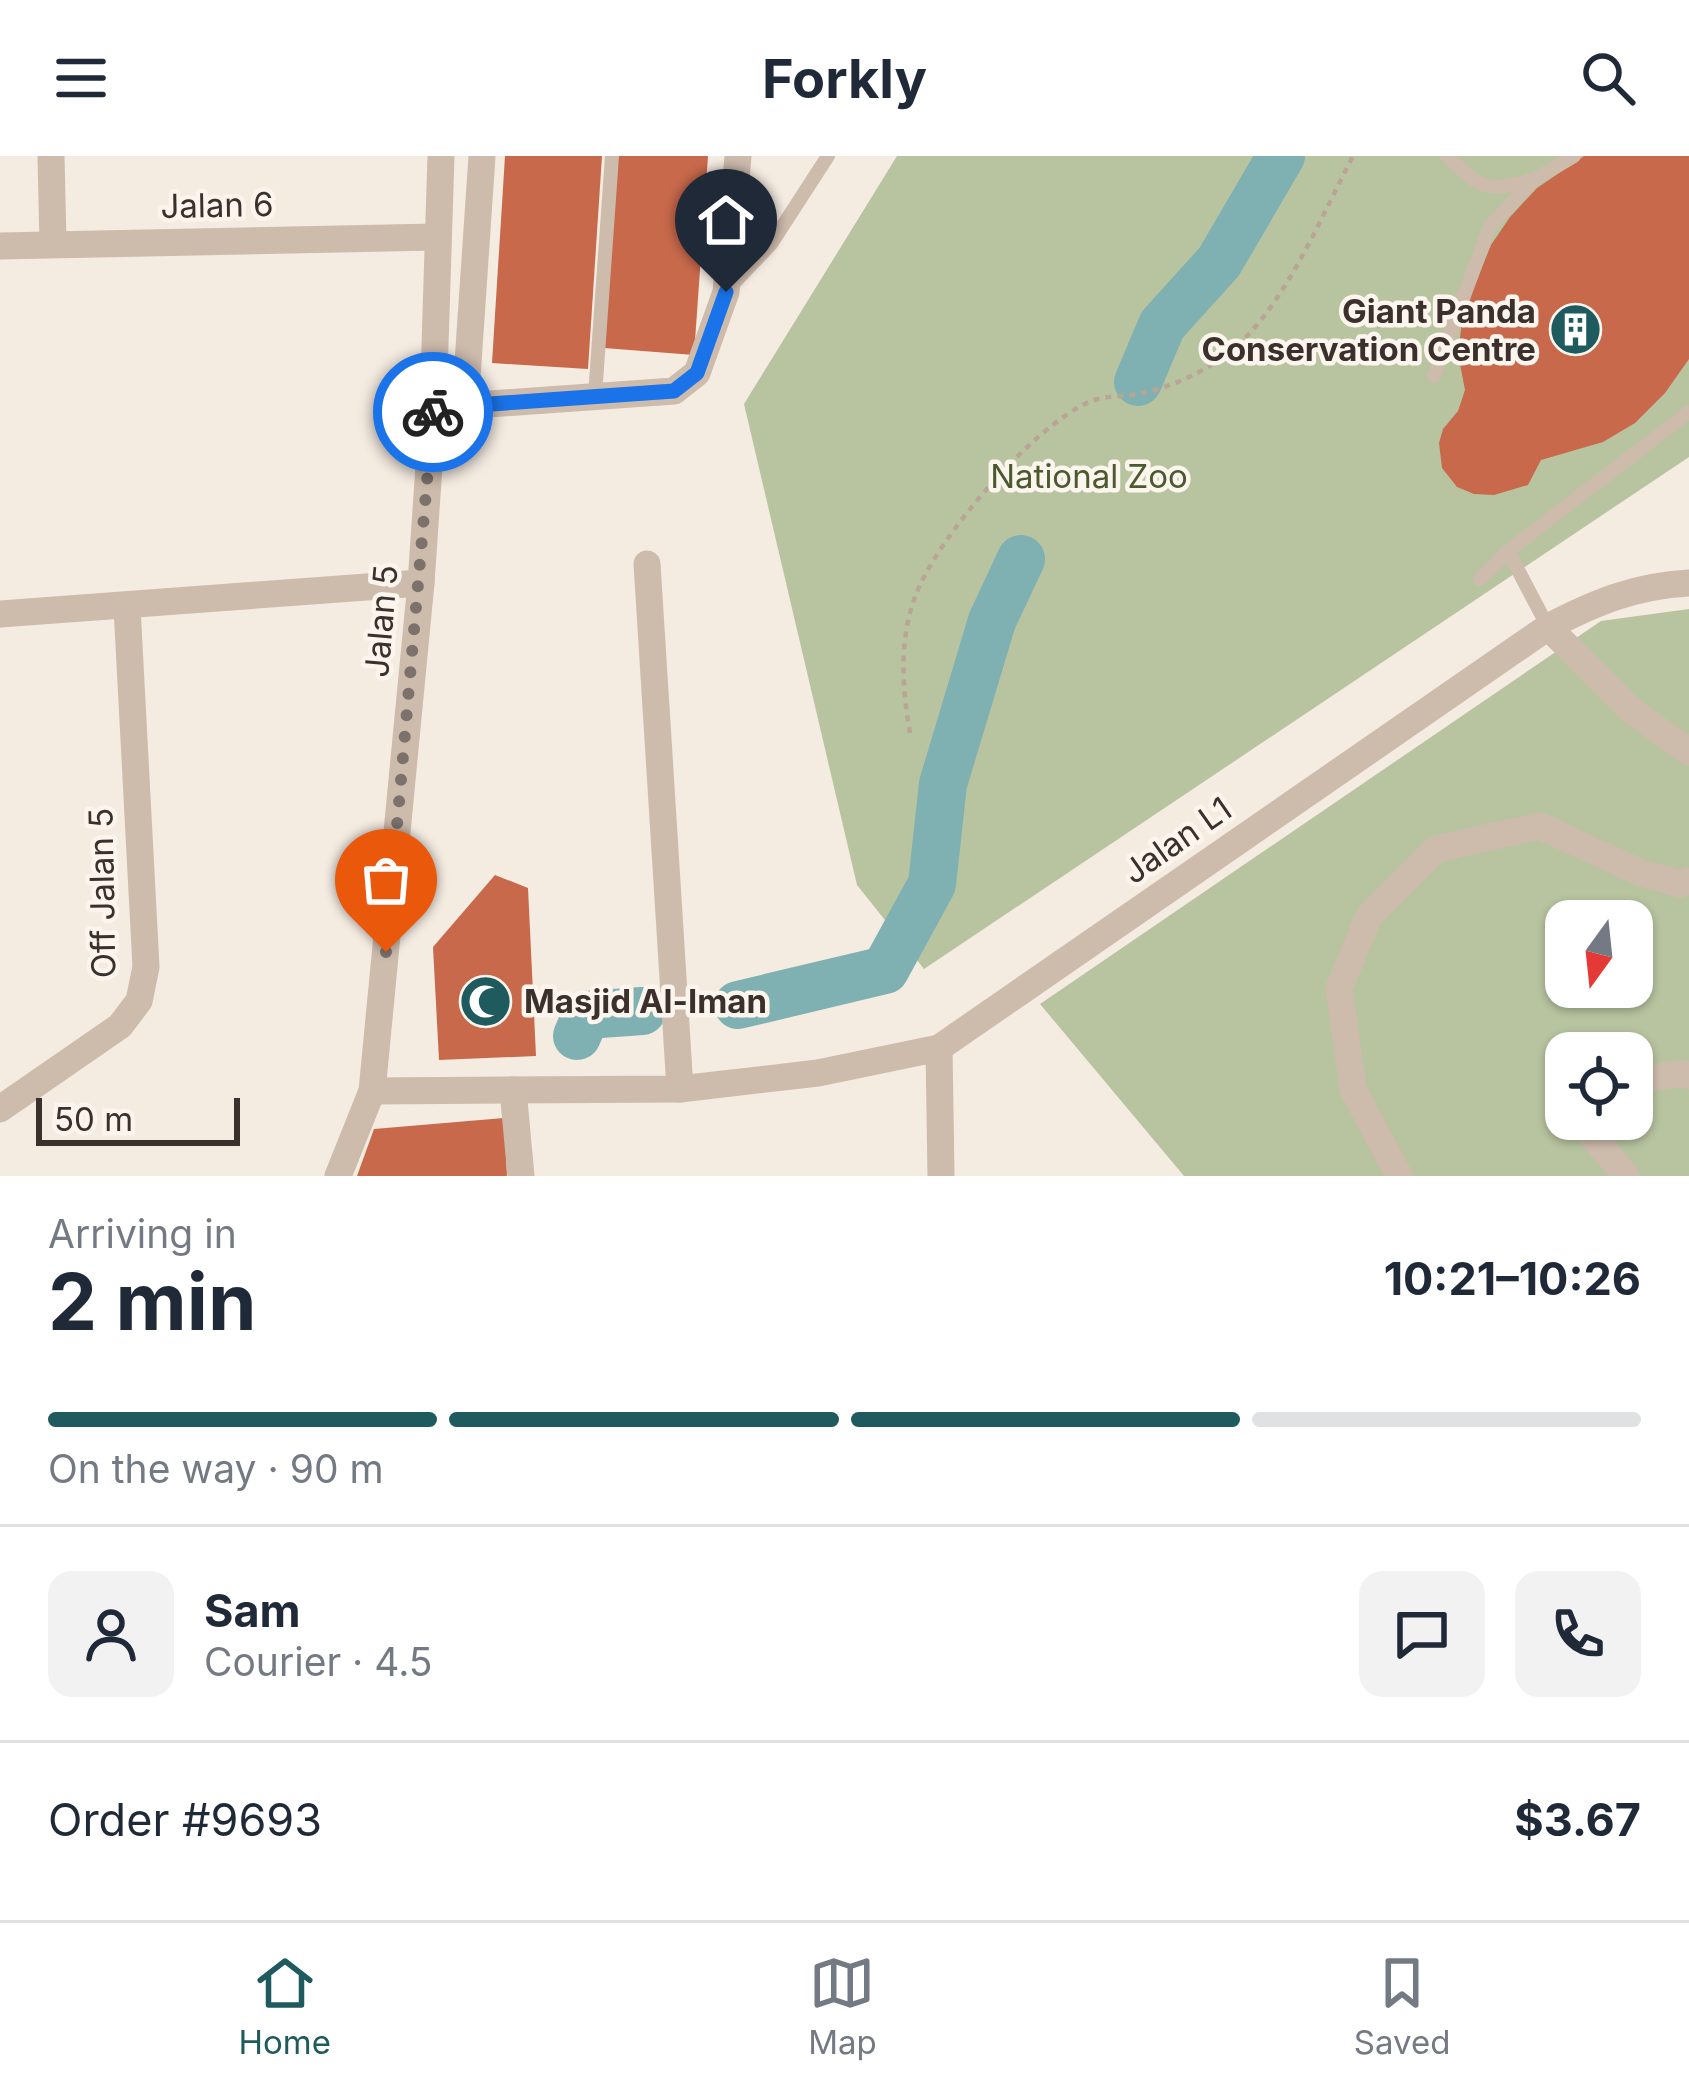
<!DOCTYPE html>
<html lang="en">
<head>
<meta charset="utf-8">
<style>
	:root { --surface:#fff; --page:#f2f2f3; --text:#1f2937; --muted:#747a83; --line:#e0e1e3; --accent:#1f5a5e }
	body { margin:0; font-family:Inter,sans-serif; background:var(--page); color:var(--text); height:100vh; display:flex; flex-direction:column; font-size:45px; white-space:nowrap }
	* { box-sizing:border-box; margin:0 }
	p { font-size:39px; color:var(--muted) }
	.icon { flex:none; width:66px; height:66px; fill:none; stroke:currentColor; stroke-width:2; stroke-linecap:round; stroke-linejoin:round }
	.map { position:relative; height:1020px; overflow:hidden }
	.side { display:flex; flex-direction:column; background:var(--surface); flex:1 }
	.side>* { flex:none }
	.needle { width:78px; rotate:195deg }
	.controls { position:absolute; left:1545px; top:744px; display:grid; gap:24px }
	.controls a { display:grid; place-items:center; width:108px; height:108px; border-radius:24px; background:var(--surface); box-shadow:0 3px 9px #0004; font-size:60px }
	.scale { position:absolute; left:36px; bottom:30px; width:204px; box-sizing:border-box; padding-left:12px; border:6px solid #3b302b; border-top:0; font-size:33px; line-height:42px; white-space:nowrap; color:#3b302b; -webkit-text-stroke:9px #fbf5ee; paint-order:stroke }
	.pin { position:absolute; display:grid; place-items:center; width:102px; height:102px; color:#fff; margin:-123px -51px; border-radius:50% 50% 50% 0; rotate:-45deg; box-shadow:0 0 12px #0007 }
	.pin .icon { rotate:45deg }
	.courier { position:absolute; display:grid; place-items:center; width:120px; height:120px; margin:-60px; border:9px solid #1a73e8; border-radius:50%; background:#fff; color:#222; box-shadow:0 3px 15px #0007 }
	.headline em { font-style:normal; font-weight:700 }
	.headline div { display:flex; flex-direction:column-reverse }
	.headline { display:flex; align-items:center; justify-content:space-between; height:204px; padding:0 48px }
	h1 { font-size:78px; font-weight:700; line-height:90px }
	.bar { display:grid; grid-template-columns:repeat(4,1fr); gap:18px 12px; align-content:center; height:144px; padding:0 48px }
	.bar i { height:15px; border-radius:9px; background:var(--line) }
	.bar .on { background:var(--accent) }
	.bar p { grid-column:span 4 }
	.line { display:flex; align-items:center; gap:30px; padding:0 48px; border-top:3px solid var(--line) }
	.line div { flex:1 }
	.round { display:grid; place-items:center; flex:none; width:126px; height:126px; border-radius:24px; background:var(--page) }
	header { display:flex; justify-content:space-between; align-items:center; height:156px; padding:0 48px; background:var(--surface); font-size:54px; font-weight:700 }
	.tabs { display:flex; justify-content:space-around; align-items:center; height:168px; border-top:3px solid var(--line); background:var(--surface); font-size:33px; color:var(--muted) }
	.tabs a { display:grid; justify-items:center; gap:6px }
	.tabs .on { color:var(--accent) }
	.map>svg:first-child { display:block }
	.green { fill:#b8c4a0; fill-rule:evenodd }
	.lines { fill:none; stroke-linecap:round; stroke-linejoin:round }
	.river { stroke:#7fb0b2; stroke-width:48 }
	.building { fill:#c8694b }
	.path { stroke:#b9a596; stroke-width:4.5; stroke-dasharray:6 6; stroke-linecap:butt }
	.service { stroke:#cdbbac; stroke-width:14 }
	.minor { stroke:#cdbbac; stroke-width:27 }
	.done { stroke:#7c716b; stroke-width:12; stroke-dasharray:0 21.6 }
	.route { stroke:#1a73e8; stroke-width:15 }
	.labels { text-anchor:middle; dominant-baseline:central; stroke-width:9; stroke-linejoin:round; paint-order:stroke }
	.street-label { font-size:33px; fill:#3b302b; stroke:#fbf5ee }
	.poi-label { font-size:33px; font-weight:bold; fill:#3b302b; stroke:#fbf5ee; text-anchor:end }
	.park-label { font-size:33px; fill:#4a5a2e; stroke:#fbf5ee }
</style>
</head>
<body>
<header><svg class="icon" aria-label="menu" viewBox="0 0 24 24"><path d="M4 6h16M4 12h16M4 18h16"/></svg>Forkly<svg class="icon" aria-label="search" viewBox="0 0 24 24"><circle cx="10" cy="10" r="6"/><path d="M15 15l6 6"/></svg></header>
<div class="map">
<svg width="1689" height="1020" viewBox="0 0 1689 1020">
	<rect width="100%" height="100%" fill="#f4ebe1"/>
	<!-- green -->
	<g class="green">
		<polygon points="897,0 1689,0 1689,301 924,813 857,729 744,248"/>
		<path d="M1689,453V1020H1184L1040,848L1601,465ZM1566,765H1632V831H1566ZM1566,897H1632V963H1566Z"/>
	</g>
	<g class="lines">
		<!-- river -->
		<g class="river">
			<polyline points="1138,226 1162,169 1219,106 1281,0"/>
			<polyline points="738,849 885,814 932,728 943,628 992,465 1021,403"/>
			<polyline points="577,880 586,859 642,855"/>
		</g>
	</g>
	<!-- building -->
	<g class="building">
		<polygon points="505,0 602,0 588,213 492,207"/>
		<polygon points="617,0 708,0 694,199 604,192"/>
		<polygon points="1584,0 1689,0 1689,203 1665,237 1635,267 1603,286 1541,304 1528,329 1494,339 1474,338 1457,331 1442,312 1439,287 1443,273 1458,255 1465,234 1458,198 1463,157 1491,89 1510,61 1537,32"/>
		<polygon points="495,719 528,732 536,900 439,904 433,791"/>
		<polygon points="504,962 507,1020 357,1020 374,973"/>
	</g>
	<g class="lines">
		<!-- path -->
		<path class="path" d="M910,577C902,532 899,484 915,441C936,383 1032,271 1089,246C1105,239 1126,241 1143,237C1177,229 1214,212 1240,187C1288,142 1322,59 1353,0"/>
		<!-- service -->
		<g class="service">
			<path d="M1447,0C1480,32 1486,37 1531,24"/>
			<polyline points="731,130 771,88 828,0"/>
			<polyline points="1434,220 1490,70 1535,23 1574,0"/>
			<polyline points="595,240 612,0"/>
			<polyline points="1508,395 1548,471"/>
			<polyline points="1480,423 1508,395 1689,256"/>
		</g>
		<!-- minor -->
		<g class="minor">
			<polyline points="51,0 53,88"/>
			<polyline points="0,90 436,81"/>
			<polyline points="465,251 482,0"/>
			<polyline points="433,252 674,235 697,217 726,136 738,0"/>
			<polyline points="647,408 680,933"/>
			<polyline points="0,458 421,427"/>
			<polyline points="1548,471 1632,555 1689,596"/>
			<polyline points="939,892 941,1020"/>
			<polyline points="1632,925 1683,917 1689,920"/>
			<polyline points="513,934 521,1020"/>
			<path d="M372,935L680,933L818,917L939,892L1548,471C1596,446 1635,430 1689,427"/>
			<polyline points="0,953 120,870 139,845 146,811 127,451"/>
			<polyline points="1596,963 1591,978 1626,1020"/>
			<polyline points="338,1020 372,935 421,427 433,252 441,0"/>
			<polyline points="1399,1020 1353,933 1339,832 1369,760 1436,693 1540,670 1639,716 1680,728 1689,725"/>
		</g>
	</g>
	<g class="lines">
		<!-- done -->
		<polyline class="done" points="386,796 433,256"/>
		<!-- route -->
		<polyline class="route" points="433,256 434,252 674,235 697,217 726,136"/>
	</g>
	<!-- icons -->
	<defs>
		<symbol id="building-disc" viewBox="-11 -11 22 22"><circle r="9.5" fill="#1f5a5e" stroke="#fbf5ee"/><path d="M-4-6H4V6H1V3H-1V6H-4ZM-2.5-4.3h1.7v1.8h-1.7ZM.8-4.3h1.7v1.8H.8ZM-2.5-1h1.7V.8h-1.7ZM.8-1h1.7V.8H.8Z" fill="#fff"/></symbol>
		<symbol id="mosque-disc" viewBox="-11 -11 22 22"><circle r="9.5" fill="#1f5a5e" stroke="#fbf5ee"/><path d="M3.5-4.9A6 6 0 1 0 3.5 4.9A5 5 0 1 1 3.5-4.9Z" fill="#fff"/></symbol>
	</defs>
	<g fill-rule="evenodd">
		<use href="#building-disc" x="1546" y="144" width="59" height="59"/>
		<use href="#mosque-disc" x="456" y="816" width="59" height="59"/>
	</g>
	<g class="labels">
		<!-- street labels -->
		<g class="street-label">
			<text transform="translate(217 49) rotate(-1)">Jalan 6</text>
			<text transform="translate(381 465) rotate(-85)">Jalan 5</text>
			<text transform="translate(1177 684) rotate(-35)">Jalan L1</text>
			<text transform="translate(102 737) rotate(-91)">Off Jalan 5</text>
		</g>
		<!-- poi labels -->
		<g class="poi-label">
			<text x="1536" y="155">Giant Panda<tspan x="1536" dy="38">Conservation Centre</tspan></text>
			<text x="524" y="845" text-anchor="start">Masjid Al-Iman</text>
		</g>
		<!-- park labels -->
		<g class="park-label">
			<text x="1089" y="320">National Zoo</text>
		</g>
	</g>
</svg>
<div class="controls">
<a><svg class="needle" viewBox="-14 -14 28 28"><path d="M0-13l5 13h-10z" fill="#e53935"/><path d="M0 13l5-13h-10z" fill="#747a83"/></svg></a>
<a><svg class="icon" aria-label="locate" viewBox="0 0 24 24"><circle cx="12" cy="12" r="6"/><path d="M12 2v4M12 18v4M2 12h4M18 12h4"/></svg></a>
</div>
<div class="scale">50 m</div>
<div class="pin" style="left:386px;top:796px;background:#ea580c"><svg class="icon" aria-label="bag" viewBox="0 0 24 24"><path d="M5 8h14l-1 12H6zM9 8a3 3 0 0 1 6 0"/></svg></div>
<div class="pin" style="left:726px;top:136px;background:#1f2937"><svg class="icon" aria-label="home" viewBox="0 0 24 24"><path d="M3 11l9-7 9 7M6 9v11h12V9"/></svg></div>
<div class="courier" style="left:433px;top:256px"><svg class="icon" aria-label="bike" viewBox="0 0 24 24"><circle cx="6" cy="16" r="4"/><circle cx="18" cy="16" r="4"/><path d="M6 16l4-8h5l3 8M10 8l3 8H6M13 5h3"/></svg></div>
</div>
<section class="side">
<div class="headline"><div><h1>2 min</h1><p>Arriving in</p></div><em>10:21–10:26</em></div>
<div class="bar"><i class="on"></i><i class="on"></i><i class="on"></i><i></i><p>On the way · 90 m</p></div>
<div class="line" style="height:216px"><a class="round"><svg class="icon" aria-label="person" viewBox="0 0 24 24"><circle cx="12" cy="8" r="4"/><path d="M4 21q1-7 8-7t8 7"/></svg></a><div><b>Sam</b><p>Courier · 4.5</p></div><a class="round"><svg class="icon" aria-label="chat" viewBox="0 0 24 24"><path d="M4 5h16v11H9l-5 4z"/></svg></a><a class="round"><svg class="icon" aria-label="phone" viewBox="0 0 24 24"><path d="M5 4h4l2 5-3 2q2 4 5 5l2-3 5 2v4C11 20 4 13 5 4z"/></svg></a></div>
<div class="line" style="height:156px"><div>Order #9693</div><b>$3.67</b></div>
</section>
<nav class="tabs">
<a class="on"><svg class="icon" aria-label="home" viewBox="0 0 24 24"><path d="M3 11l9-7 9 7M6 9v11h12V9"/></svg>Home</a>
<a><svg class="icon" aria-label="map" viewBox="0 0 24 24"><path d="M3 6l6-2 6 2 6-2v14l-6 2-6-2-6 2zM9 4v14M15 6v14"/></svg>Map</a>
<a><svg class="icon" aria-label="saved" viewBox="0 0 24 24"><path d="M7 4h10v16l-5-4-5 4z"/></svg>Saved</a>
</nav>
</body>
</html>
